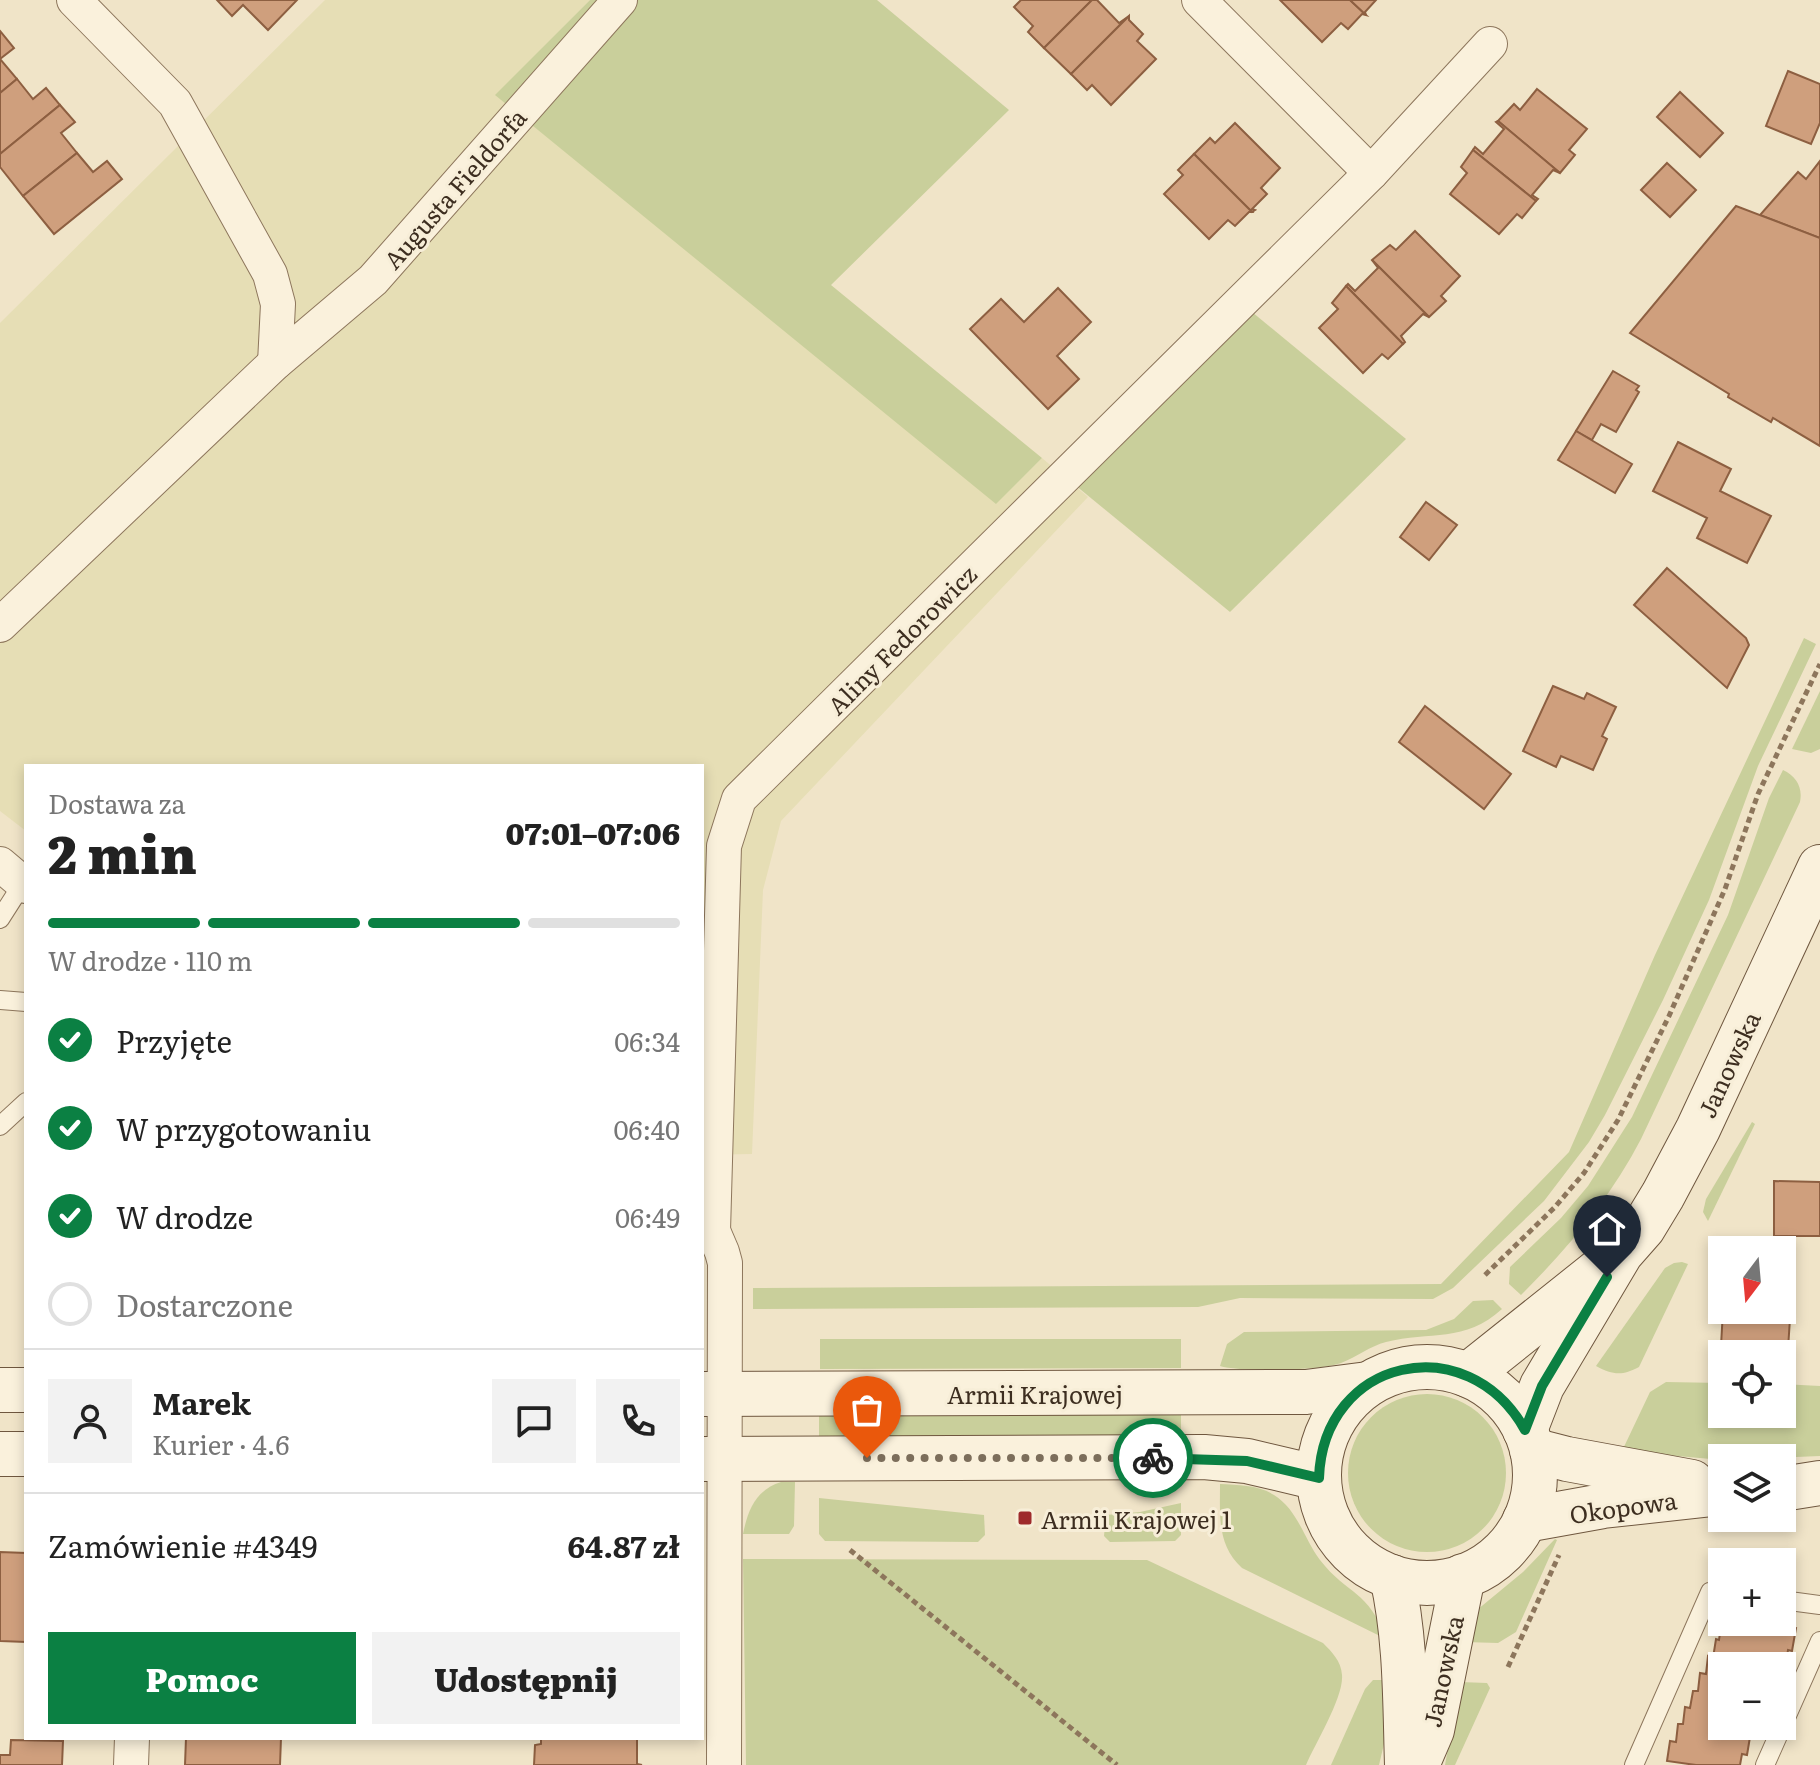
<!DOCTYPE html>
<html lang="pl">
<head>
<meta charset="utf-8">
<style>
	:root { --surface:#fff; --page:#f2f2f2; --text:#222; --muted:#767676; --line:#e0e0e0; --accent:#0b8043 }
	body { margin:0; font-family:Literata,serif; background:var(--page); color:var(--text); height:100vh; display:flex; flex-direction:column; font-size:30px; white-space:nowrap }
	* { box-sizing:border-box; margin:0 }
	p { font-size:26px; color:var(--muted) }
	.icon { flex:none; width:44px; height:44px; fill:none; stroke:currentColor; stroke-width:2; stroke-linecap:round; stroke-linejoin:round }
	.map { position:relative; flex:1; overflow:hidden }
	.side { position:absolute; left:24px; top:764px; width:680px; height:976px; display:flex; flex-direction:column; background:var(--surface); border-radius:0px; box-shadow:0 4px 12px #0003 }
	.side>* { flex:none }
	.needle { width:52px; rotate:196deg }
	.fabs { position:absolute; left:1708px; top:1236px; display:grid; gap:16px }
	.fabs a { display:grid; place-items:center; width:88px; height:88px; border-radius:0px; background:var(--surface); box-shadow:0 4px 12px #0003; font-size:40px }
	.pin { position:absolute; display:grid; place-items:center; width:68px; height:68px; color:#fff; margin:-82px -34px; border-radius:50% 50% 50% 0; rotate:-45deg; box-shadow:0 0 8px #0007 }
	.pin .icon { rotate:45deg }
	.courier { position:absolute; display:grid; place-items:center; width:80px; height:80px; margin:-40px; border:6px solid #0b8043; border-radius:50%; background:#fff; color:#222; box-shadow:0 2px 10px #0007 }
	.summary em { font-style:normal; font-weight:800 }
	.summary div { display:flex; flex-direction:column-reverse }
	.summary { display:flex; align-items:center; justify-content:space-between; height:136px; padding:0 24px }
	h1 { font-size:52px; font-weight:800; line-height:60px }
	.bar { display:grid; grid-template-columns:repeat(4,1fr); gap:12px 8px; align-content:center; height:96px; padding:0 24px }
	.bar i { height:10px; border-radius:6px; background:var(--line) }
	.bar .active { background:var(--accent) }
	.bar p { grid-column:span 4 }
	.line { display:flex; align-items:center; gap:20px; padding:0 24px; border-top:2px solid var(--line) }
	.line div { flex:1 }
	.round { display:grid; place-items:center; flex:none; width:84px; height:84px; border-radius:0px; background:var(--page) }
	ol { padding:0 24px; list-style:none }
	li { display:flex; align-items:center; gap:24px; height:88px }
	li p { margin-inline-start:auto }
	li .icon { padding:8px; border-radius:50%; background:var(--accent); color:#fff; stroke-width:4 }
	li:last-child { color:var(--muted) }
	li i { width:44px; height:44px; border:4px solid var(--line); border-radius:50% }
	.primary-button { display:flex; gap:16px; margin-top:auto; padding:16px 24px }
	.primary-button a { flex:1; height:92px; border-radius:0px; background:var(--accent); color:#fff; font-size:32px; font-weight:800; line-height:92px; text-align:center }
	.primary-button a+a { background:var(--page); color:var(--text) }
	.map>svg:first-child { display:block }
	.farmland { fill:#e6deb5 }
	.green { fill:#c9cf9b }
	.building { fill:#cf9f7d; stroke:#8d5f41; stroke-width:2 }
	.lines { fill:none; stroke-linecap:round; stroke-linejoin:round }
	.lane-casing { stroke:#8d765c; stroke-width:20 }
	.street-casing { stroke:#8d765c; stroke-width:36 }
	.secondary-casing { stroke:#6f573f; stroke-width:46 }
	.path { stroke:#8d765c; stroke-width:5; stroke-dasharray:6 4; stroke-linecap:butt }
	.lane { stroke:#faf1dc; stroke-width:18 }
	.street { stroke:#faf1dc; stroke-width:34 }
	.secondary { stroke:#faf1dc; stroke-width:44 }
	.done { stroke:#7c6e5b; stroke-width:8; stroke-dasharray:0 14.4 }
	.route { stroke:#0b8043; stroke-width:10 }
	.poi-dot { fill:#9e2a2b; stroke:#f7eed8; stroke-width:3 }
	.labels { text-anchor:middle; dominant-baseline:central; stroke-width:6; stroke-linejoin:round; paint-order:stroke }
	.street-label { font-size:24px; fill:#3d2e20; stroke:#f7eed8 }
	.poi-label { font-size:24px; fill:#3d2e20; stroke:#f7eed8; text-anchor:start }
</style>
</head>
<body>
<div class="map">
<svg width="1820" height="1765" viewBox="0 0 1820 1765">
	<rect width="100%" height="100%" fill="#f0e4c8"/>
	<!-- farmland -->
	<polygon class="farmland" points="325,0 590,0 496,95 996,503 1042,458 1088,497 781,821 763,890 752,1154 702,1155 702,766 26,766 26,831 0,811 0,323"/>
	<!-- green -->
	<g class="green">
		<polygon points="590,0 877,0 1009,110 831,285 1042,458 996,504 495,95"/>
		<polygon points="1252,312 1406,439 1230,612 1075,485"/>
		<polygon points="1804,638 1816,644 1758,766 1709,900 1663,1000 1605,1115 1589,1142 1544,1201 1453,1288 1433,1299 1240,1298 1198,1307 753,1309 753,1288 1441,1284 1569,1152 1655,955"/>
		<polygon points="1820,691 1820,749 1811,753 1792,749"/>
		<path d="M1783,770C1796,776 1803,787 1800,802L1641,1139C1610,1199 1568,1248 1521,1295L1509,1284L1510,1267L1561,1218L1588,1186L1632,1117L1728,915L1769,798Z"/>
		<polygon points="1752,1122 1755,1124 1708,1221 1703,1212 1706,1199"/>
		<path d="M1682,1262L1688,1264L1639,1367C1622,1376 1613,1375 1596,1366L1665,1268L1674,1263Z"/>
		<path d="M1493,1300L1502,1309C1465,1343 1430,1331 1386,1342C1370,1346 1357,1357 1341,1363C1321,1371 1239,1372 1220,1366L1227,1344L1244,1332L1426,1330L1454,1319L1473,1301Z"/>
		<polygon points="820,1339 1181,1339 1181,1368 820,1369"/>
		<polygon points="1666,1382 1722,1383 1722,1414 1782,1414 1782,1384 1820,1386 1820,1456 1722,1460 1622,1451 1650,1392"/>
		<circle cx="1427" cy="1473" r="79"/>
		<polygon points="1181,1413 1181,1436 819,1437 819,1415"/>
		<path d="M781,1482H795L794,1526L789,1534H743C748,1509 756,1490 781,1482Z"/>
		<path d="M1220,1484C1238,1485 1259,1485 1274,1495C1298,1510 1304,1539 1320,1560C1347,1595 1369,1590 1386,1639L1242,1568C1217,1545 1220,1516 1220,1484Z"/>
		<polygon points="819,1498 984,1515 985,1535 978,1542 825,1541 819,1534"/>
		<polygon points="1181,1503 1181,1535 1175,1541 1110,1542 1104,1536 1106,1515 1140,1512"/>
		<polygon points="1555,1539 1557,1540 1516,1632 1498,1643 1464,1642 1477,1610 1523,1572"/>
		<path d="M743,1559L1147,1560L1323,1643C1332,1652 1341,1661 1342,1675C1344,1697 1315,1744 1306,1765H746Z"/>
		<polygon points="1373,1680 1389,1680 1384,1744 1379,1765 1331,1765 1365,1689"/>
		<polygon points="1460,1682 1487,1683 1490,1688 1455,1765 1445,1765"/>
	</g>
	<!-- building -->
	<g class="building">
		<polygon points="217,0 297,0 268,30 243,5 232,16"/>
		<polygon points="1021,0 1092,0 1044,48 1028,32 1033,26 1014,7"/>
		<polygon points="1092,0 1097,0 1119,23 1129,16 1071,74 1044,48"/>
		<polygon points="1280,0 1350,0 1366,15 1362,14 1348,29 1341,23 1322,42"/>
		<polygon points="1350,0 1376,0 1365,12 1366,15"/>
		<polygon points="1129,16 1129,20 1143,34 1137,41 1156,59 1111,105 1092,85 1087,90 1071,74"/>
		<polygon points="0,31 14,48 0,59 17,79 0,93"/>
		<polygon points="1788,71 1820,84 1820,123 1811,144 1766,126"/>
		<polygon points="17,79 33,99 46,88 60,105 0,154 0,93"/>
		<polygon points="1537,89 1587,129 1569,150 1575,155 1560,173 1498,121 1514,104 1520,110"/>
		<polygon points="1680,92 1723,133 1700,157 1657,117"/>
		<polygon points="60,105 75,122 61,133 77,153 23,196 0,167 0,154"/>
		<polygon points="1498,121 1560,173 1553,170 1532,195 1538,199 1536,201 1473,150 1475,147 1483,154 1504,129 1496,122"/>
		<polygon points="1235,123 1280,168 1261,188 1267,194 1252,209 1255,210 1252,212 1194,154 1210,138 1215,143"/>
		<polygon points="1473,150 1536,201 1522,218 1517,214 1499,234 1450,194 1467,173 1461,167"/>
		<polygon points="77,153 93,172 107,161 122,179 54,234 23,196"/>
		<polygon points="1194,154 1252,212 1249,212 1235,226 1228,220 1209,239 1164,194 1183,175 1178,170"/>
		<polygon points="1820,161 1820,238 1760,215 1798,172 1806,179"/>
		<polygon points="1667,163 1696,190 1670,217 1641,190"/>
		<polygon points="1736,206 1820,238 1820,446 1773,418 1771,422 1728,397 1729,394 1630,333"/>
		<polygon points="1415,231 1460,276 1441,296 1446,301 1429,317 1372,260 1390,245 1396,250"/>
		<polygon points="1372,260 1429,317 1423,314 1401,336 1405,342 1403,344 1346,286 1348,284 1355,291 1378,268"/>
		<polygon points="1346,286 1403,344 1388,359 1382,354 1363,373 1319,328 1338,309 1332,303"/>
		<polygon points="1058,288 1091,322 1057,356 1079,379 1048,409 970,329 1001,299 1024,322"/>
		<polygon points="1613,371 1639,386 1636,390 1639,392 1616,432 1601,424 1592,440 1576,431"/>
		<polygon points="1576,431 1632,464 1615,493 1558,460"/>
		<polygon points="1678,442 1731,469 1720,491 1771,516 1747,563 1697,538 1707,518 1653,491"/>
		<polygon points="1426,502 1457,525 1429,560 1400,537"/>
		<polygon points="1667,568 1746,638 1749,645 1727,688 1634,605"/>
		<polygon points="1553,686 1584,699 1587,693 1616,707 1602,736 1607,739 1593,770 1561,756 1556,767 1523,751"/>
		<polygon points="1425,706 1511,774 1484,809 1399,742"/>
		<polygon points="1774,1181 1820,1182 1820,1236 1774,1236"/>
		<polygon points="1782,1288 1792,1288 1788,1349 1721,1346 1723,1310 1782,1310"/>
		<polygon points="0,1552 26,1553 26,1642 0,1641"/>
		<polygon points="1722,1620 1722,1622 1757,1622 1796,1628 1792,1651 1788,1650 1785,1669 1782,1669 1782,1666 1722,1666 1722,1726 1756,1726 1755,1737 1750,1737 1747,1755 1742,1754 1740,1765 1696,1765 1667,1761 1670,1741 1676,1742 1678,1724 1683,1724 1685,1707 1690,1708 1693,1691 1698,1691 1700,1673 1706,1674 1708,1656 1713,1658 1716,1639 1719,1640"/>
		<polygon points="186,1738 281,1738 280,1765 185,1765"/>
		<polygon points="541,1738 637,1738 637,1764 642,1765 534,1765 535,1745 541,1744"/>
		<polygon points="11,1740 63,1741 62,1765 0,1765 0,1755 10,1755"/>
	</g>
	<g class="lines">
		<defs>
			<g id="lane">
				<polyline points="0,919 23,883"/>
				<polyline points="0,1000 26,1002"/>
				<polyline points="0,1126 26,1102"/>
				<polyline points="1782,1600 1820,1605"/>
				<polyline points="1634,1765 1710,1592 1722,1593"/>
				<polyline points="1765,1765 1820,1641"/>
			</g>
			<g id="street">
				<polyline points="74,0 175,103 270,274 278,304 275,363"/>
				<polyline points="1199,0 1371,173"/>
				<polyline points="0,625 275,363 373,280 620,0"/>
				<polyline points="0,864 26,886"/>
				<polyline points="702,1227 713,1231 722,1252 725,1263 724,1765"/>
				<polyline points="713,1231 724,846 739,799 1371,173 1490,44"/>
				<polyline points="131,1765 132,1738"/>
			</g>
			<g id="secondary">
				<circle cx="1427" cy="1475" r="108"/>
				<polyline points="1468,1375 1601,1269"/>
				<polyline points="0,1390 26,1390"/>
				<polyline points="702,1394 1306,1392 1368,1384"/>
				<polyline points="1525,1430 1542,1386 1621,1253 1643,1228 1663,1195 1698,1129 1820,867"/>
				<polyline points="1532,1450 1567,1459 1692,1482"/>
				<polyline points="0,1454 26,1454"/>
				<polyline points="702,1459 1204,1457 1247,1461 1319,1478"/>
				<polyline points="1782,1489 1820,1483"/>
				<polyline points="1525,1520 1603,1506 1722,1493"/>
				<path d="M1392,1577C1406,1639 1405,1701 1407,1765"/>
				<polyline points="1417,1765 1432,1730 1463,1576"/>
			</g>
		</defs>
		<!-- lane casing -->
		<use href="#lane" class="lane-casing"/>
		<!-- street casing -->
		<use href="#street" class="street-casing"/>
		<!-- secondary casing -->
		<use href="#secondary" class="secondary-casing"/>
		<!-- path -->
		<g class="path">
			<polyline points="1485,1275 1554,1208 1584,1173 1618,1120 1669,1016 1725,889 1758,794 1820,664"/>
			<polyline points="850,1550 1117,1765"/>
			<polyline points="1508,1667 1559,1555"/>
		</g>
		<!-- lane -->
		<use href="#lane" class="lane"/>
		<!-- street -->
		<use href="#street" class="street"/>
		<!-- secondary -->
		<use href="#secondary" class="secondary"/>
	</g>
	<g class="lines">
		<!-- done -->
		<polyline class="done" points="867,1458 1153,1458"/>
		<!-- route -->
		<path class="route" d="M1153,1458L1247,1461L1319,1478C1323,1358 1467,1326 1525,1430L1542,1386L1607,1277"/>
	</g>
	<!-- markers -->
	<rect class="poi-dot" x="1017" y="1510" width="16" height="16" rx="4"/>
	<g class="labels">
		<!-- street labels -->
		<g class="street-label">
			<text transform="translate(454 188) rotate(-49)">Augusta Fieldorfa</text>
			<text transform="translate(901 639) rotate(-45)">Aliny Fedorowicz</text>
			<text transform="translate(1728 1064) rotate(-65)">Janowska</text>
			<text x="1035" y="1393">Armii Krajowej</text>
			<text transform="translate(1623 1506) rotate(-8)">Okopowa</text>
			<text transform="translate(1442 1671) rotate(-78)">Janowska</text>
		</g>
		<!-- poi labels -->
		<g class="poi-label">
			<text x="1041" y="1518">Armii Krajowej 1</text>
		</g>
	</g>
</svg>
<div class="fabs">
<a><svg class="needle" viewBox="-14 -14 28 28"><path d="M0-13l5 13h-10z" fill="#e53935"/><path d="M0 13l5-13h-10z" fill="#767676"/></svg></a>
<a><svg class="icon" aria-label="locate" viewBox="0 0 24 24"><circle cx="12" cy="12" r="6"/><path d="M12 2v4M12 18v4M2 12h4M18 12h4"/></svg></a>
<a><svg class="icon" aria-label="layers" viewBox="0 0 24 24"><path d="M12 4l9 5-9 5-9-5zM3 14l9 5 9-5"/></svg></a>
<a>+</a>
<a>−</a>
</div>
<div class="pin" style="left:867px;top:1458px;background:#ea580c"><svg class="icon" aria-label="bag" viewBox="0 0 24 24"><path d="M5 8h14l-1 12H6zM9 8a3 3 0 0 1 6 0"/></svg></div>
<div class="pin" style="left:1607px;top:1277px;background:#1f2937"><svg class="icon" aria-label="home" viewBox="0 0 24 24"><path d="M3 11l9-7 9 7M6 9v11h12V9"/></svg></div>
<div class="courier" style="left:1153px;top:1458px"><svg class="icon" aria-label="bike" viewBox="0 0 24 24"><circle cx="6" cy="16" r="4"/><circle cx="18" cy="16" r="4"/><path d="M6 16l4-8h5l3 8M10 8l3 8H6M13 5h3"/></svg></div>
<section class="side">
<div class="summary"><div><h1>2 min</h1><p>Dostawa za</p></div><em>07:01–07:06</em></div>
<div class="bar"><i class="active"></i><i class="active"></i><i class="active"></i><i></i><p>W drodze · 110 m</p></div>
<ol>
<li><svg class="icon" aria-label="check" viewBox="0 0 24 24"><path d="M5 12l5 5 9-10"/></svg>Przyjęte<p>06:34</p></li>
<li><svg class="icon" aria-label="check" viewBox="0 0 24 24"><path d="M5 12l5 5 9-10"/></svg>W przygotowaniu<p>06:40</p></li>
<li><svg class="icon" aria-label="check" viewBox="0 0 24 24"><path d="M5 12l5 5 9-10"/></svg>W drodze<p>06:49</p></li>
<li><i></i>Dostarczone</li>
</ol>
<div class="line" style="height:144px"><a class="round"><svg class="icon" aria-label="person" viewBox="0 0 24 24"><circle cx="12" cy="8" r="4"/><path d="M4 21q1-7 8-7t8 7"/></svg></a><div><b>Marek</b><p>Kurier · 4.6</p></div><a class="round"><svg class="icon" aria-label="chat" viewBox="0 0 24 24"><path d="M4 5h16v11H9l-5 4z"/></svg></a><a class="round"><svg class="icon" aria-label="phone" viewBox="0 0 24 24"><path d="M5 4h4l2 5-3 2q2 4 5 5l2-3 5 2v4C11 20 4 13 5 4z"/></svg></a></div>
<div class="line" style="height:104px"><div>Zamówienie #4349</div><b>64.87 zł</b></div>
<div class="primary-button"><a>Pomoc</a><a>Udostępnij</a></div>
</section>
</div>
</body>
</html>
